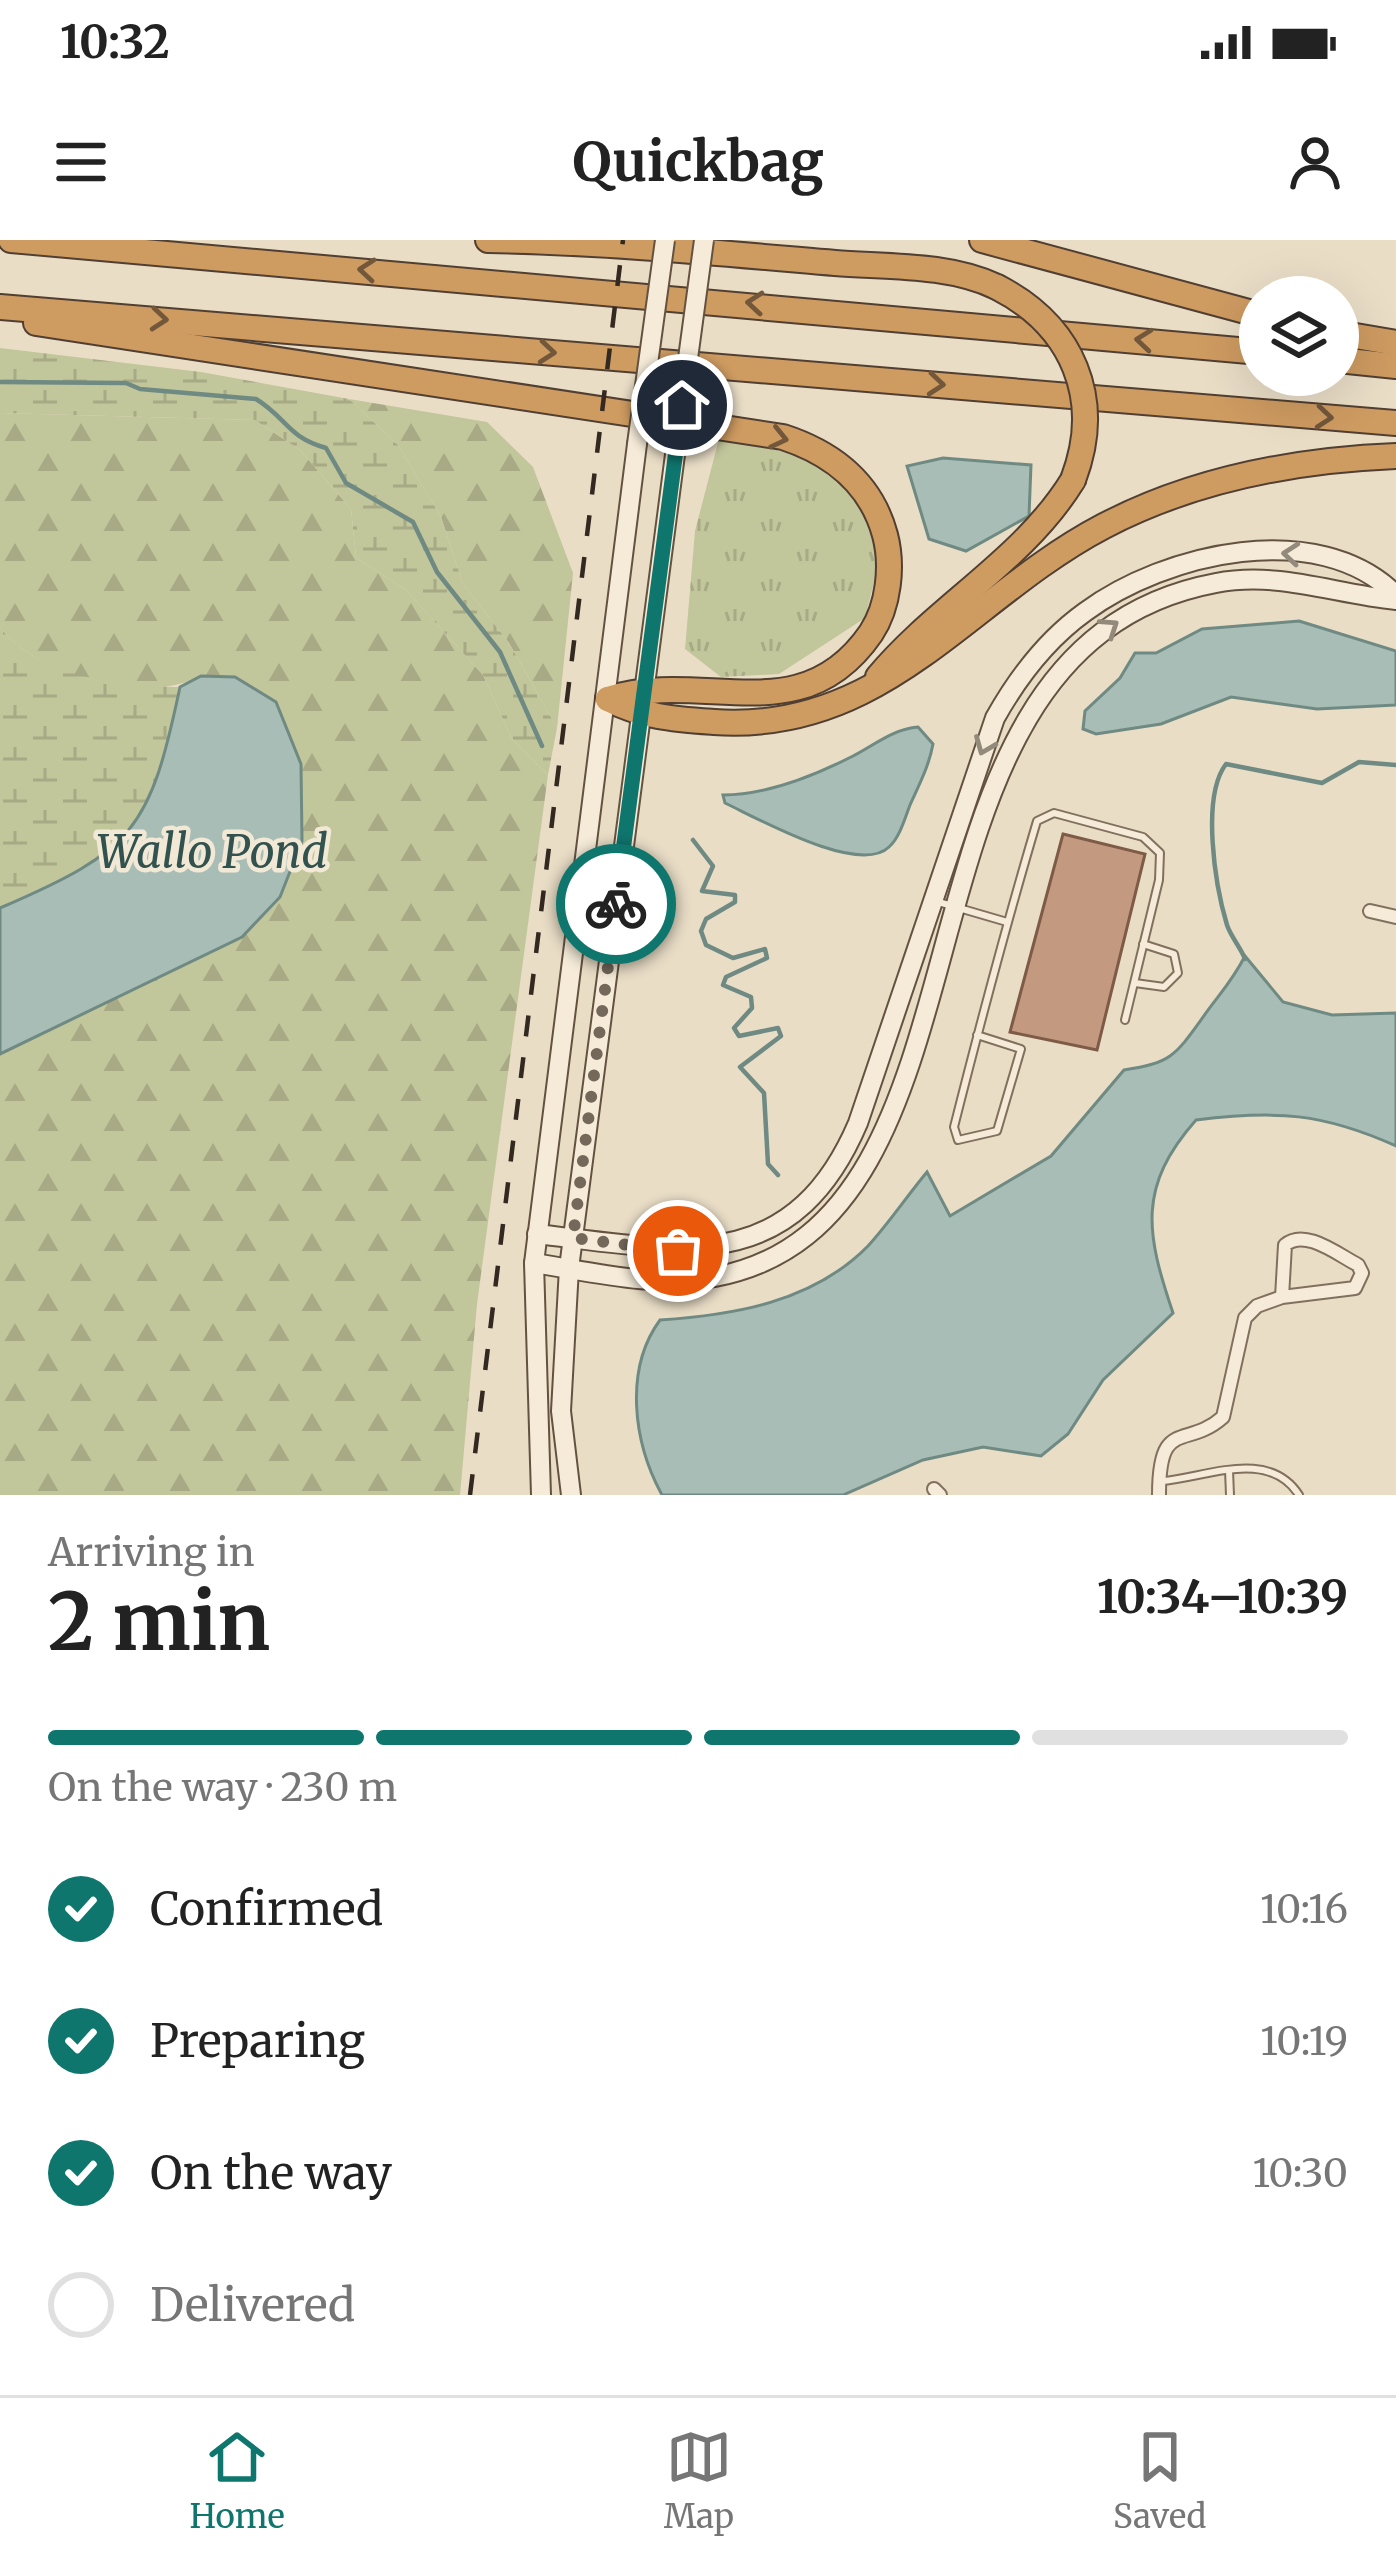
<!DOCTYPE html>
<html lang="en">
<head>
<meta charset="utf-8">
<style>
	:root { --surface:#fff; --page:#f2f2f2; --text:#222; --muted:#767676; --line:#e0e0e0; --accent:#0f766e }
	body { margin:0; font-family:Merriweather,serif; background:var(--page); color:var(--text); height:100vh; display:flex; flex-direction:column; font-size:45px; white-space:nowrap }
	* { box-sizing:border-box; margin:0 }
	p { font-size:39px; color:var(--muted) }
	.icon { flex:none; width:66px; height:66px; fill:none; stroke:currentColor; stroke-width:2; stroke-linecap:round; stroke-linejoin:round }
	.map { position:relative; height:1255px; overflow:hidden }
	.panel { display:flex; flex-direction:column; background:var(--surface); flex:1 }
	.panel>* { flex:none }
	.tools { position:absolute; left:1239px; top:36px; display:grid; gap:24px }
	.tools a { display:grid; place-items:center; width:120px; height:120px; border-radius:50%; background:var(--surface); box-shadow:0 12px 48px #0002; font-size:60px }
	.pin { position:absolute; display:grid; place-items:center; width:102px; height:102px; color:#fff; margin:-51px; border:6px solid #fff; border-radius:50%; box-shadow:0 3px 12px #0007 }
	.courier { position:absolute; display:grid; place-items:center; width:120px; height:120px; margin:-60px; border:9px solid #0f766e; border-radius:50%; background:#fff; color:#222; box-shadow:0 3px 15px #0007 }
	.head em { font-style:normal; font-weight:700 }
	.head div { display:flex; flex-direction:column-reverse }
	.head { display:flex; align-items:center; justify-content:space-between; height:204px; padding:0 48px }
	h1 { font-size:78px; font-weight:700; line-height:90px }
	.bar { display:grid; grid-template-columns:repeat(4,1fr); gap:18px 12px; align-content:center; height:144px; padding:0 48px }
	.bar i { height:15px; border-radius:9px; background:var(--line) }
	.bar .selected { background:var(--accent) }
	.bar p { grid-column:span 4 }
	ol { padding:0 48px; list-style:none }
	li { display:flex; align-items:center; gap:36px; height:132px }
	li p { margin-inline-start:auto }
	li .icon { padding:12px; border-radius:50%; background:var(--accent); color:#fff; stroke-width:4 }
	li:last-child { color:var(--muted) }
	li i { width:66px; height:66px; border:6px solid var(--line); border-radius:50% }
	.status { display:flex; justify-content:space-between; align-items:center; height:84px; padding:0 60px; background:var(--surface); direction:ltr }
	.status svg { height:33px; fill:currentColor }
	header { display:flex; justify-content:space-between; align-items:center; height:156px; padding:0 48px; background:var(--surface); font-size:54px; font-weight:700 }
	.tabs { display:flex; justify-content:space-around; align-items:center; height:168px; border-top:3px solid var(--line); background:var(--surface); font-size:33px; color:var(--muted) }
	.tabs a { display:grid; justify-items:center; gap:6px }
	.tabs .selected { color:var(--accent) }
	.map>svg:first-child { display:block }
	.grass { fill:url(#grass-tufts) }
	.forest { fill:url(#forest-firs) }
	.wetland { fill:url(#wetland-marsh) }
	.water { fill:#a7bdb6; stroke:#6f8a83; stroke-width:3 }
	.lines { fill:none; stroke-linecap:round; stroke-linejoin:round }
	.stream { stroke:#6f8a83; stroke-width:4.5 }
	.building { fill:#c39a80; stroke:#7e5b47; stroke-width:3 }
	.lane-casing { stroke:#82705e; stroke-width:10 }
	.street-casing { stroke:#82705e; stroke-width:16 }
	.secondary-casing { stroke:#645241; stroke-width:22 }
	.highway-casing { stroke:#503f32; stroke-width:28 }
	.lane { stroke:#f5ebd8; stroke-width:6 }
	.street { stroke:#f5ebd8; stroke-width:12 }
	.secondary { stroke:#f5ebd8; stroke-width:18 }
	.highway { stroke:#ce9b61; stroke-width:24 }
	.rail { stroke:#342920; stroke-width:4.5; stroke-dasharray:21 21; stroke-linecap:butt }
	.secondary-bridge-casing { stroke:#645241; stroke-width:22; stroke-linecap:butt }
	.highway-bridge-casing { stroke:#503f32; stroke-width:28; stroke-linecap:butt }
	.secondary-bridge { stroke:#f5ebd8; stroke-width:18 }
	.highway-bridge { stroke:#ce9b61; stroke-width:24 }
	.oneway { stroke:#72573a }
	.oneway2 { stroke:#948a7c }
	.done { stroke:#73685a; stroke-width:12; stroke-dasharray:0 21.6 }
	.route { stroke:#0f766e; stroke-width:15 }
	.labels { text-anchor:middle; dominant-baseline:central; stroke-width:9; stroke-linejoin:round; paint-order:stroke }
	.water-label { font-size:45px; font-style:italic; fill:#31524f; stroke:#f1e8d5 }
</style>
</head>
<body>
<div class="status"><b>10:32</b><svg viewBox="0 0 49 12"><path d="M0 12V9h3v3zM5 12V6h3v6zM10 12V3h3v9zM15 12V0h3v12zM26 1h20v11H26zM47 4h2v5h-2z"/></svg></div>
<header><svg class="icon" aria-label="menu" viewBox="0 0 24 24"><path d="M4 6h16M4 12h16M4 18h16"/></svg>Quickbag<svg class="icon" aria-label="person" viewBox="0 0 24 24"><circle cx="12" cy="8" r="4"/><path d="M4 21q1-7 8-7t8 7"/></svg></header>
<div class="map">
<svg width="1396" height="1255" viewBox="0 0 1396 1255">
	<defs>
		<pattern id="grass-tufts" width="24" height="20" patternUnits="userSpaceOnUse" patternTransform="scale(3)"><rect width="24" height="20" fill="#c2c69b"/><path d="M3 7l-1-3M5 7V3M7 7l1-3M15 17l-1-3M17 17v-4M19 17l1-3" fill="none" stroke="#a7aa85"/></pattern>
		<pattern id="forest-firs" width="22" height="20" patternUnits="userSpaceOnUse" patternTransform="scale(3)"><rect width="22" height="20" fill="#c2c69b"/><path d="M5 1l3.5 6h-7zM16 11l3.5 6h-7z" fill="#a7aa85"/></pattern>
		<pattern id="wetland-marsh" width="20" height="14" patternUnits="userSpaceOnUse" patternTransform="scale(3)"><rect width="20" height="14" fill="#c2c69b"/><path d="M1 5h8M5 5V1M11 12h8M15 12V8" fill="none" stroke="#a7aa85"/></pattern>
	</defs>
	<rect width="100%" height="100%" fill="#e9ddc6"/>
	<!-- grass -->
	<polygon class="grass" points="719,199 787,207 857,254 879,322 865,378 779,434 721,437 685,409 695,291"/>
	<!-- forest -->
	<g class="forest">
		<polygon points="349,159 487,182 533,227 573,333 557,488 509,403 463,344 441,277 398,205"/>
		<path d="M0,173L255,180L300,210L351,269L356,318L405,349L483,435L512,499L548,535L477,1064L460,1255H0V814L87,768L201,436C145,465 40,437 0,388Z"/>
	</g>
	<!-- wetland -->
	<g class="wetland">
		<polygon points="0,108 201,132 349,159 398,205 441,277 463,344 509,403 557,488 548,535 512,499 483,435 405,349 356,318 351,269 300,210 255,180 0,173"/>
		<path d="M0,388C42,438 119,446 180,447C150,589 135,610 0,668Z"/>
	</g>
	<!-- water -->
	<g class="water">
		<polygon points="943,218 1031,225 1029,276 966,311 929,299 907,226"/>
		<polygon points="1299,381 1396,411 1396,465 1317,469 1231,457 1161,484 1096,494 1083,489 1085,471 1120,438 1135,413 1156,413 1202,389"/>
		<path d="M201,436L235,437L276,462L301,524L302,601L280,657L242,697L0,814V668C135,610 150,589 180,447Z"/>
		<path d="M918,487L933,504C929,526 919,545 910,565C905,578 900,597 889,607C859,636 757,578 725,563L723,555C765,555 811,537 849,518C872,507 892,489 918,487Z"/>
		<path d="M1245,716L1283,762L1332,775L1396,773V906C1323,873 1276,870 1196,880C1137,947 1146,993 1173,1073L1103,1140L1068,1194L1041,1216L983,1207L923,1220L843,1255H662C633,1202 624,1129 660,1080C734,1075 813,1062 868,1006C889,983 907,956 927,932L950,976L1051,916L1124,830C1170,823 1175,816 1201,780C1218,755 1230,745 1245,716Z"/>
	</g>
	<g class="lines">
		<!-- stream -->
		<g class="stream">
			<path d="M0,142L126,143L140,149L256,159C287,178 287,197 326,208L346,243L413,282L437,332L500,412L542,506"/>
			<polyline points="693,600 713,626 702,651 735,655 735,662 706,679 701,691 706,705 733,718 765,709 767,718 726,737 723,745 751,757 752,768 734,788 739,796 778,788 781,796 740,827 764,853 768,924 778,935"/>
			<path d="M1245,719C1241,708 1231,697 1227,685C1215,645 1201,557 1226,524L1322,543L1359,522L1396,525"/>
		</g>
	</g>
	<!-- building -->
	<polygon class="building" points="1063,594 1145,614 1097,810 1010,792"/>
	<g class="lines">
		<defs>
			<g id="lane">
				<polyline points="935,661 1007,682"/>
				<polyline points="1135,743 1164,747 1178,733 1174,714 1143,704"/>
				<path d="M977,795L1021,809L997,891L958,900L954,887C980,784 1007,682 1037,581L1054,573L1143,597L1160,613L1159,640L1125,780"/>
				<polyline points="1229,1230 1230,1255"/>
				<path d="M1163,1241C1207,1237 1269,1208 1299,1255"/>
			</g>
			<g id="street">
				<polyline points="1370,671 1396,677"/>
				<polyline points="934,1249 940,1255"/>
				<path d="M1159,1255C1159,1176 1186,1210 1223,1177L1245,1078L1257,1066L1282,1057L1355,1048L1362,1033L1358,1025C1337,1014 1305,988 1285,1005L1282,1057"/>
			</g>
			<g id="secondary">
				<path d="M537,994C674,1010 791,1040 858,883L995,478C1018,437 1046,400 1085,372C1165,313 1318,277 1396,355"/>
				<path d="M534,1023C592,1032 656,1048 715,1037C1020,979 864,409 1216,343C1279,331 1334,354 1396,360"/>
				<polyline points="541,1255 534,1023 637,204"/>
				<polyline points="571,1255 561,1171 569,1028 676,207"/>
			</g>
			<g id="highway">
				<polyline points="11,0 1260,112"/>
				<path d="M488,0C604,2 719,13 835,23C888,27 949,24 997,47"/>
				<polyline points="982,0 1260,75"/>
				<polyline points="0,67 1396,183"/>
				<path d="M36,83L783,197C832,213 871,243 885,295C893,325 889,366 871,393C801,495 703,428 608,459"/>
				<polyline points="1338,93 1396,103"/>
				<polyline points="1338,120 1396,126"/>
				<path d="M878,437C937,366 1024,320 1073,240"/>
				<path d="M608,459C643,477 674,479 714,482C885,494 968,357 1104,286C1194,239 1296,220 1396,216"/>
			</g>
		</defs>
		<!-- lane casing -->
		<use href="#lane" class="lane-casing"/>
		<!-- street casing -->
		<use href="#street" class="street-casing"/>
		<!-- secondary casing -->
		<use href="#secondary" class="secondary-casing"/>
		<!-- highway casing -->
		<use href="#highway" class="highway-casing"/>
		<!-- lane -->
		<use href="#lane" class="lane"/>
		<!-- street -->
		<use href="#street" class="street"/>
		<!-- secondary -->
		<use href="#secondary" class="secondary"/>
		<!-- highway -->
		<use href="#highway" class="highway"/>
		<!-- rail -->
		<polyline class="rail" points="470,1255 623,0"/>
		<defs>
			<g id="secondary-bridge">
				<polyline points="637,204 665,0"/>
				<polyline points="676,207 704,0"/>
			</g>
			<path id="highway-bridge" d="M997,47C1073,86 1104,159 1073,240"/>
		</defs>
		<!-- secondary-bridge casing -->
		<use href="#secondary-bridge" class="secondary-bridge-casing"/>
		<!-- highway-bridge casing -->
		<use href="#highway-bridge" class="highway-bridge-casing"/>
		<!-- secondary-bridge -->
		<use href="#secondary-bridge" class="secondary-bridge"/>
		<!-- highway-bridge -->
		<use href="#highway-bridge" class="highway-bridge"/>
	</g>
	<!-- one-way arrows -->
	<defs><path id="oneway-chevron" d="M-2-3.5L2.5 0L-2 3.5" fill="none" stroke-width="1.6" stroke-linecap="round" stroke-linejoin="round" transform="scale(3)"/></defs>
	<g class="oneway">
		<use href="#oneway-chevron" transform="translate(367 30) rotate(-175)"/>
		<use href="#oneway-chevron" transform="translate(755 63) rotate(-175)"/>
		<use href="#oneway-chevron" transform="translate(159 79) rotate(5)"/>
		<use href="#oneway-chevron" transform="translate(1144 100) rotate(-174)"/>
		<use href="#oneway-chevron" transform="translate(547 112) rotate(5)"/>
		<use href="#oneway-chevron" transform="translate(936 144) rotate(5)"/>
		<use href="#oneway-chevron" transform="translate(1324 177) rotate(5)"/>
		<use href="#oneway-chevron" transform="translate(779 198) rotate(13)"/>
	</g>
	<g class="oneway2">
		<use href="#oneway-chevron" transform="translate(1291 314) rotate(-175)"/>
		<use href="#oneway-chevron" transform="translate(1110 387) rotate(-34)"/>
		<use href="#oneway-chevron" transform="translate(984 506) rotate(112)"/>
	</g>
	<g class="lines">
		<!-- done -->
		<polyline class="done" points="616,664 573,998 678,1011"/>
		<!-- route -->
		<polyline class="route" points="616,664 682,165"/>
	</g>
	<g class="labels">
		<!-- water labels -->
		<g class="water-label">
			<text x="212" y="612">Wallo Pond</text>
		</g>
	</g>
</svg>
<div class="tools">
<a><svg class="icon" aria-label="layers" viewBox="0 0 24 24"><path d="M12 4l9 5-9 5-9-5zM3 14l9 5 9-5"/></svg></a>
</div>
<div class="pin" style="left:678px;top:1011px;background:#ea580c"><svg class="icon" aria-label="bag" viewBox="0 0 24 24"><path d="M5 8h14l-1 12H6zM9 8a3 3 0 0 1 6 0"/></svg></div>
<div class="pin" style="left:682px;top:165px;background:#1f2937"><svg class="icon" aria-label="home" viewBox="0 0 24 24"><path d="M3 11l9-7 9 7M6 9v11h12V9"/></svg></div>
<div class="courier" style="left:616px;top:664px"><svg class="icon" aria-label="bike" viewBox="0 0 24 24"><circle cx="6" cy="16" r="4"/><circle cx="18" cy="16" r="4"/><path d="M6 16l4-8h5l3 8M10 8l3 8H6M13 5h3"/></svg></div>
</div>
<section class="panel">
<div class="head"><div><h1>2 min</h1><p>Arriving in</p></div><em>10:34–10:39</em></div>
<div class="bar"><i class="selected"></i><i class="selected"></i><i class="selected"></i><i></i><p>On the way · 230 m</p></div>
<ol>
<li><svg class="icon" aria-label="check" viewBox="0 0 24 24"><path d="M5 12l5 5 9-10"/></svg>Confirmed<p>10:16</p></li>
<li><svg class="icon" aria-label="check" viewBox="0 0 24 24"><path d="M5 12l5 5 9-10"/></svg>Preparing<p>10:19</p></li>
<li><svg class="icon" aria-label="check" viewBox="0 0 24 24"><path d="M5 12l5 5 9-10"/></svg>On the way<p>10:30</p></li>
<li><i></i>Delivered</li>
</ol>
</section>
<nav class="tabs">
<a class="selected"><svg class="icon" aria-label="home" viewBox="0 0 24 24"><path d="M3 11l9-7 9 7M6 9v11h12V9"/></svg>Home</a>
<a><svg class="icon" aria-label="map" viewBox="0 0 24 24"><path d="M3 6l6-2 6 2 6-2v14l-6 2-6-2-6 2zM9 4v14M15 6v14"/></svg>Map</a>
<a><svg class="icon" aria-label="saved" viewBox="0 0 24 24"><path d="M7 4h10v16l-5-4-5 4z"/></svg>Saved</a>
</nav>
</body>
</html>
